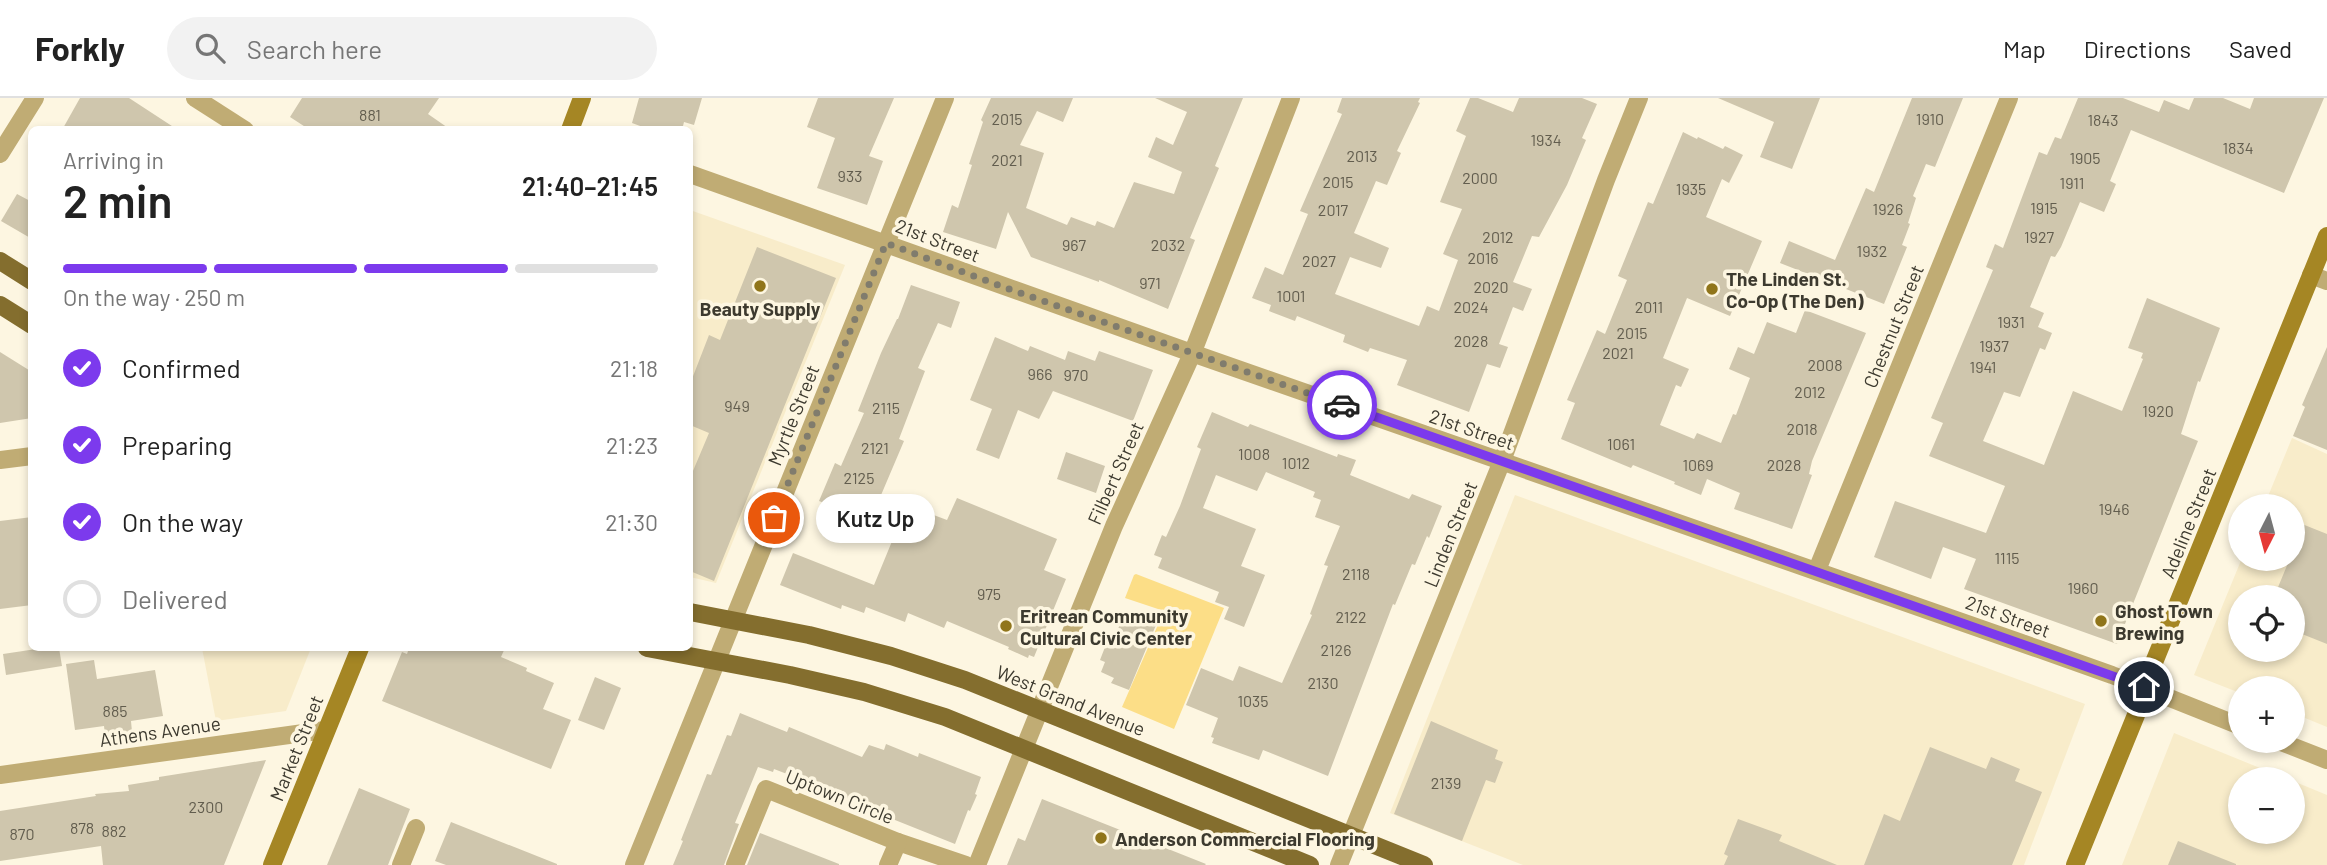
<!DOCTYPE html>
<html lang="en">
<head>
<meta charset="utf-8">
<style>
	:root { --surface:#fff; --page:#f2f2f2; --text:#222; --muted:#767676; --line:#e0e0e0; --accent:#7c3aed }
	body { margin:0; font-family:Barlow,sans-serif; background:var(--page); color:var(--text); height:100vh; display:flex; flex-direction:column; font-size:26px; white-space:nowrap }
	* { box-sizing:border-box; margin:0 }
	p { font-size:23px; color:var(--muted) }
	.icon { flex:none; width:38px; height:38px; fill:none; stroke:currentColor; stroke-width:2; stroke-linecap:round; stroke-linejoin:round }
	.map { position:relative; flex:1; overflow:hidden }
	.panel { position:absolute; left:28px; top:28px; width:665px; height:525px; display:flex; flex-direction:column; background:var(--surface); border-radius:10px; box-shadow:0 4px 10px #0003 }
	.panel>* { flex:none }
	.needle { width:46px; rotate:186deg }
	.tools { position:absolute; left:2228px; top:396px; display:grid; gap:14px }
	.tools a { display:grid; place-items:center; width:77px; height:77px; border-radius:50%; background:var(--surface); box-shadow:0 4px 10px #0003; font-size:35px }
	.pin { position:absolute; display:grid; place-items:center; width:60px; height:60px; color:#fff; margin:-30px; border:4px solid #fff; border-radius:50%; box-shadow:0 2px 7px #0007 }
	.courier { position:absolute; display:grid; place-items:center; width:70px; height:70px; margin:-35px; border:5px solid #7c3aed; border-radius:50%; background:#fff; color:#222; box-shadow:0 2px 9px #0007 }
	.bubble { position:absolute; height:49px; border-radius:24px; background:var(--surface); box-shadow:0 4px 10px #0003; font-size:23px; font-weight:600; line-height:49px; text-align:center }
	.summary em { font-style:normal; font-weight:600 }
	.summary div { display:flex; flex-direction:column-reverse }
	.summary { display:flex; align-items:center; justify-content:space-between; height:119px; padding:0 35px }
	h1 { font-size:46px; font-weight:600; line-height:52px }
	.bar { display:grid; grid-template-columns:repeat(4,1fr); gap:10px 7px; align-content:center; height:84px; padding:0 35px }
	.bar i { height:9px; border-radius:5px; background:var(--line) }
	.bar .on { background:var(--accent) }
	.bar p { grid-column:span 4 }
	ol { padding:0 35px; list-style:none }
	li { display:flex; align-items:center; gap:21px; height:77px }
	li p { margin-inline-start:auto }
	li .icon { padding:7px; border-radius:50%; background:var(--accent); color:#fff; stroke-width:4 }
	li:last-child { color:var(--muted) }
	li i { width:38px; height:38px; border:4px solid var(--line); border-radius:50% }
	header { display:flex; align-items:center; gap:42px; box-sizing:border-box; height:98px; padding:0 35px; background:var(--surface); border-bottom:2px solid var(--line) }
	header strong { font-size:33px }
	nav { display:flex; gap:38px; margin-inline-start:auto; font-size:24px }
	.search { width:490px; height:63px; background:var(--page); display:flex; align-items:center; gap:18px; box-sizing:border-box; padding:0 24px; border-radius:38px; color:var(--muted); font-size:26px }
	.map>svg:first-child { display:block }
	.built { fill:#f8ecca; fill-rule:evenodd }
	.green { fill:#fcde87 }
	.building { fill:#cfc6ad }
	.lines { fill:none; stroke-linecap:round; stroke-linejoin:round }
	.street { stroke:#c0ac74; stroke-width:18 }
	.secondary { stroke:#a58624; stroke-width:18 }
	.primary { stroke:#846e2e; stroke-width:18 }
	.done { stroke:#807c6d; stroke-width:7; stroke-dasharray:0 12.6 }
	.route { stroke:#7c3aed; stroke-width:9 }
	.poi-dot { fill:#90751a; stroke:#fdf6e1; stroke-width:2.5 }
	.labels { text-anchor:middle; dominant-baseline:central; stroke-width:7; stroke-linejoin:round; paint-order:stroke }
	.number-label { font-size:16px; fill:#625d4e }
	.street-label { font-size:19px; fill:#3d3a2f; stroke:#fdf6e1 }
	.poi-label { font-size:19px; font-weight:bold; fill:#3d3a2f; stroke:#fdf6e1; text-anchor:start }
</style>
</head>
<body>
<header>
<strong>Forkly</strong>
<div class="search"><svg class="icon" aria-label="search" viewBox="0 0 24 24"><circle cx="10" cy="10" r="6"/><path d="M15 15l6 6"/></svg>Search here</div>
<nav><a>Map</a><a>Directions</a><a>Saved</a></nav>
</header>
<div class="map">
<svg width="2327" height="767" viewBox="0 0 2327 767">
	<rect width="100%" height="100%" fill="#fdf6e1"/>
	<!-- built -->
	<g class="built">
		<polygon points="690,112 845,167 716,485 690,479"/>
		<path d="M2292,340L2327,356V629L2293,615L2292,590H2240V595L2194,577L2242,460H2292V408H2264ZM2240,499H2292V551H2240Z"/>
		<polygon points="1515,397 2085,606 2024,767 1523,767 1390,715"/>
		<polygon points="202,550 311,550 286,613 216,623"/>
		<polygon points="2174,635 2287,681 2240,681 2240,733 2292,733 2293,683 2327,697 2327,767 2122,767"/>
	</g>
	<!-- green -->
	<polygon class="green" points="1136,476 1224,510 1174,631 1122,609 1164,513 1125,500 1134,477"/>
	<!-- building -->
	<g class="building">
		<polygon points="80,0 129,0 178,32 62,32"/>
		<polygon points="302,0 439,0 428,16 451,32 310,32 290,19"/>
		<polygon points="639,0 702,0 694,27 684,24 682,32 651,32 632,25"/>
		<polygon points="818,0 894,0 869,58 883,63 867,107 817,90 835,40 807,29"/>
		<polygon points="991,0 1073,0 1063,24 1037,13 1020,47 1044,55 1026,110 1067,127 1071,119 1095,128 1097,123 1114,130 1134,84 1174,96 1182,74 1148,59 1156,39 1173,47 1187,14 1155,0 1243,0 1215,68 1219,70 1190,140 1195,142 1168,211 1099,182 1099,184 1031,159 1008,114 996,151 943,134 952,107 958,110 972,67 969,66 983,24 981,22"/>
		<polygon points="1342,0 1420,0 1418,4 1420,5 1397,53 1401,55 1387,87 1376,83 1354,135 1389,150 1381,170 1350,159 1335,196 1419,228 1427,208 1439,213 1458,162 1443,156 1462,111 1440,104 1466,38 1456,33 1470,0 1478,0 1513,14 1519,0 1582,0 1597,6 1582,40 1586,42 1567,87 1539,139 1532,138 1513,184 1532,191 1523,213 1513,209 1499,246 1508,249 1500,270 1487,266 1469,314 1397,287 1407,262 1370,250 1368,254 1343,244 1345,237 1297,218 1295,223 1269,213 1271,207 1252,200 1265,169 1283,177 1308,116 1300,113 1342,16 1337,14"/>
		<polygon points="1718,0 1820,0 1792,71 1760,59 1774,24"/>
		<polygon points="1912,0 1963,0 1935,69 1926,66 1913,98 1916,100 1908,125 1910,126 1902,147 1907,149 1884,206 1780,165 1789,143 1835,162 1866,90 1874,94"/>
		<polygon points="2078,0 2123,0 2159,14 2164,2 2189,12 2194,0 2223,0 2250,11 2254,0 2324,0 2284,95 2131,32 2110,83 2116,86 2104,114 2080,104 2061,149 2055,159 2051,158 2030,209 2044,215 2038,229 2052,235 2045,252 2040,250 2020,299 2004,294 1983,343 2044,367 2073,293 2122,313 2143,261 2141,260 2143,255 2128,250 2147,200 2220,230 2200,284 2198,283 2181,336 2198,343 2117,546 1964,491 1976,461 1943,449 1931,481 1874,459 1895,403 1986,435 2005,388 1929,358 1943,325 1931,320 1993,172 1986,169 1995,146 2003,150 2039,54 2047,57 2055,39 2061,41"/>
		<polygon points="1683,34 1697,41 1698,39 1723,51 1725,48 1743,57 1729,85 1722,81 1706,119 1762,143 1730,218 1687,200 1663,260 1689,271 1681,289 1676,287 1660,327 1694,341 1697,335 1721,345 1733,316 1736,317 1750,280 1729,271 1738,249 1754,256 1767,224 1796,235 1805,212 1866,235 1812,363 1809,376 1812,377 1792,431 1734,411 1740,395 1707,381 1701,397 1674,386 1675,384 1633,367 1631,370 1561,341 1575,305 1567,302 1597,232 1605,236 1627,182 1618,178 1648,104 1653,106"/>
		<polygon points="17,96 32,104 32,141 1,123"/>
		<polygon points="757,149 836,180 714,483 690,473 690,380 709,335 690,327 690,286 709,237 720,242"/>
		<polygon points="911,187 960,204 951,230 938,225 918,270 925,273 899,341 904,343 870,423 819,403 835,365 841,368 864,315 858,313 881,255 897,221 898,221"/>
		<polygon points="995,239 1028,253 1030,248 1065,262 1068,253 1095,263 1099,253 1153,272 1133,323 1053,293 1039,321 1018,312 999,361 976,352 992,311 970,302"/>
		<polygon points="2327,249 2327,352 2293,338 2305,309 2302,307"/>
		<polygon points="0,254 32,274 32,320 0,325"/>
		<polygon points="1212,314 1248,329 1250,326 1337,359 1338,356 1356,362 1350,377 1409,401 1412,396 1442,408 1429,440 1427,438 1415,467 1412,466 1395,507 1393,506 1328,678 1263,652 1259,662 1212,645 1214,640 1211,639 1218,620 1186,607 1201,570 1233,583 1239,568 1282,585 1312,517 1310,516 1328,468 1324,467 1340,428 1315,419 1321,402 1313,399 1315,394 1266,374 1257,393 1216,377 1203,410 1256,431 1241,468 1265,477 1244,529 1224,521 1229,509 1215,504 1219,494 1158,470 1162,460 1154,457 1162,437 1166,439 1180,408 1201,351 1197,349"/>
		<polygon points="1066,354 1105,368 1096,395 1057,381"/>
		<polygon points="957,400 1057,441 1044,472 1066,481 1034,559 1029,557 1028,560 1008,551 1009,549 947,523 944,530 908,515 905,524 866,509 864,515 842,507 841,511 780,487 793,455 874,487 902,419 918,425 923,413 947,422"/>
		<polygon points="32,419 32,507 0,511 0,423"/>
		<polygon points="2292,422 2327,436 2327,546 2302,536 2303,533 2292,529 2292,499 2274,499 2290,460 2292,460"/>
		<polygon points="1123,516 1156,527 1129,592 1111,585 1114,580 1101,574 1105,564 1100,562 1107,544 1113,547"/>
		<polygon points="43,550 59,550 62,568 6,577 3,556"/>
		<polygon points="409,550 505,550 501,559 527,570 526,573 554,585 543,611 571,622 551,671 382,603 402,554 407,556"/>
		<polygon points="94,562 97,581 155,572 163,618 131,623 132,634 105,637 104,628 75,632 66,566"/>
		<polygon points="595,579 621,590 604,632 578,622"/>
		<polygon points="740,615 787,634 789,629 862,659 869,647 884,652 886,646 918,659 919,655 981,679 975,696 977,697 970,713 968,712 955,746 845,702 847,699 774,671 773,674 758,669 735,725 739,726 724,767 673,767 683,743 681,742 707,676 711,677 727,637 731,638"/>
		<polygon points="1431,623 1498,652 1495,661 1503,664 1495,685 1486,682 1462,743 1394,716"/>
		<polygon points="1930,649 1986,671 1991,659 2020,671 2015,683 2042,694 2012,767 1864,767 1884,716 1900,723"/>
		<polygon points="266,662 224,767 103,767 101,748 0,763 0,713 96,698 95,696 129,693 128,687 159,682 159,679"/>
		<polygon points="359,690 410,711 388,767 327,767"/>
		<polygon points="1042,701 1206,766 1205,767 1007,767 1018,740 1025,743"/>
		<polygon points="1738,721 1782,737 1779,743 1837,767 1724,767 1728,758 1724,756"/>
		<polygon points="451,724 557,766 557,767 446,767 435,763"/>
		<polygon points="760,735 839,766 839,767 747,767"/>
		<polygon points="2178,743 2236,766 2236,767 2168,767"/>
	</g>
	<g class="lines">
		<!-- street -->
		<g class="street">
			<polyline points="195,0 245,32"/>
			<polyline points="0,56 35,0"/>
			<path d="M690,76C857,134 1022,196 1189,254C1497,362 1805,468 2112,577L2240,628"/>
			<polyline points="2311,177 2327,183"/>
			<polyline points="0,362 32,358"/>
			<polyline points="1817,472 2009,0"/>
			<polyline points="2276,642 2327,662"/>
			<polyline points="0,677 325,632"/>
			<polyline points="898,744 966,767"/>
			<polyline points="401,767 416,730"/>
			<polyline points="634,767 945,0"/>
			<polyline points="735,767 766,691 898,744 888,767"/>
			<polyline points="977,767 1114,428 1192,256 1291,0"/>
			<polyline points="1339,767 1502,363 1606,82 1639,0"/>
		</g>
		<!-- secondary -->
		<g class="secondary">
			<polyline points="570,32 582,0"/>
			<polyline points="272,767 360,550"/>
			<polyline points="2075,767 2136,617 2144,589 2327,138"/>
		</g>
		<!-- primary -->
		<g class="primary">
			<polyline points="0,163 32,183"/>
			<polyline points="0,207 32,227"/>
			<polyline points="690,514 809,537 891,558 965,582 1424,767"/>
			<polyline points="647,550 790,577 864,594 945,619 1310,767"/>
		</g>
	</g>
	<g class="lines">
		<!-- done -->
		<polyline class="done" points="774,420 886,145 1006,190 1342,307"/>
		<!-- route -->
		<polyline class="route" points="1342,307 2144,589"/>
	</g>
	<!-- markers -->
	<g class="poi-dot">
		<circle cx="760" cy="188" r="7"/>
		<circle cx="1712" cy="191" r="7"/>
		<circle cx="2101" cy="523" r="7"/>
		<circle cx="1006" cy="528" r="7"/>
		<circle cx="1101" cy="740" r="7"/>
	</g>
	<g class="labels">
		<!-- number labels -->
		<g class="number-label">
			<text x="370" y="16">881</text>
			<text x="1007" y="20">2015</text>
			<text x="1930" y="20">1910</text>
			<text x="2103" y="21">1843</text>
			<text x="1546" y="41">1934</text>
			<text x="2238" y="49">1834</text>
			<text x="1362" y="57">2013</text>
			<text x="2085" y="59">1905</text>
			<text x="1007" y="61">2021</text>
			<text x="850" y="77">933</text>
			<text x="1480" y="79">2000</text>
			<text x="1338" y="83">2015</text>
			<text x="2072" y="84">1911</text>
			<text x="1691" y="90">1935</text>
			<text x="2044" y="109">1915</text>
			<text x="1888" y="110">1926</text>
			<text x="1333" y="111">2017</text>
			<text x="1498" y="138">2012</text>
			<text x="2039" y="138">1927</text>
			<text x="1074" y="146">967</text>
			<text x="1168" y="146">2032</text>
			<text x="1872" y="152">1932</text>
			<text x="1483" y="159">2016</text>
			<text x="1319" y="162">2027</text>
			<text x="1150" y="184">971</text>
			<text x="1491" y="188">2020</text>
			<text x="1291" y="197">1001</text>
			<text x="1471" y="208">2024</text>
			<text x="1649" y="208">2011</text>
			<text x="2011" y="223">1931</text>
			<text x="1632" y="234">2015</text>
			<text x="1471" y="242">2028</text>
			<text x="1994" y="247">1937</text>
			<text x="1618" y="254">2021</text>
			<text x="1825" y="266">2008</text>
			<text x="1983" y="268">1941</text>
			<text x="1040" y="275">966</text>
			<text x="1076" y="276">970</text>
			<text x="1810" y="293">2012</text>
			<text x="737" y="307">949</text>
			<text x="886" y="309">2115</text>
			<text x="2158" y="312">1920</text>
			<text x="1802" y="330">2018</text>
			<text x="1621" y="345">1061</text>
			<text x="875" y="349">2121</text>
			<text x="1254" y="355">1008</text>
			<text x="1296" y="364">1012</text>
			<text x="1698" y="366">1069</text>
			<text x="1784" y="366">2028</text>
			<text x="859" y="379">2125</text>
			<text x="2114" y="410">1946</text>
			<text x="2007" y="459">1115</text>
			<text x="1356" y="475">2118</text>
			<text x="2083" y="489">1960</text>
			<text x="989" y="495">975</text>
			<text x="1351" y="518">2122</text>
			<text x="1336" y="551">2126</text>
			<text x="1323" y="584">2130</text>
			<text x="1253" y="602">1035</text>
			<text x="115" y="612">885</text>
			<text x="1446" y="684">2139</text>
			<text x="206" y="708">2300</text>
			<text x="82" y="729">878</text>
			<text x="114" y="732">882</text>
			<text x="22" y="735">870</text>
		</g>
		<!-- street labels -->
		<g class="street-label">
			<text transform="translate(938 142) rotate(21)">21st Street</text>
			<text transform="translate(1893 228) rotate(-68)">Chestnut Street</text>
			<text transform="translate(793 317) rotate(-68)">Myrtle Street</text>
			<text transform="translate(1472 331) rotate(19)">21st Street</text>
			<text transform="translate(1115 375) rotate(-66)">Filbert Street</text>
			<text transform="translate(2188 425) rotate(-68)">Adeline Street</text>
			<text transform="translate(1450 436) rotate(-68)">Linden Street</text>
			<text transform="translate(2008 518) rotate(20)">21st Street</text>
			<text transform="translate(1071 602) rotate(22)">West Grand Avenue</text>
			<text transform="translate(160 633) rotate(-8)">Athens Avenue</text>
			<text transform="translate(296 650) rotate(-68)">Market Street</text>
			<text transform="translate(840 698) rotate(22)">Uptown Circle</text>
		</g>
		<!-- poi labels -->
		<g class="poi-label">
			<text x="1726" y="180">The Linden St.<tspan x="1726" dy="22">Co-Op (The Den)</tspan></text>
			<text x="760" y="210" text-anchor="middle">Beauty Supply</text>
			<text x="2115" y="512">Ghost Town<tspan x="2115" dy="22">Brewing</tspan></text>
			<text x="1020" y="517">Eritrean Community<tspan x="1020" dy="22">Cultural Civic Center</tspan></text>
			<text x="1115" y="740">Anderson Commercial Flooring</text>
		</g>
	</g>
</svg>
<div class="tools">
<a><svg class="needle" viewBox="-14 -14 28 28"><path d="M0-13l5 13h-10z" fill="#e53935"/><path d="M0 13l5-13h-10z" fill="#767676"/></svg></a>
<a><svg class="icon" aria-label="locate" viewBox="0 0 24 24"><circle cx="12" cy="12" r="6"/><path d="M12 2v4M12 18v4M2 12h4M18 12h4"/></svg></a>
<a>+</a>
<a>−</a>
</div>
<div class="pin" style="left:774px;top:420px;background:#ea580c"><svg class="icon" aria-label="bag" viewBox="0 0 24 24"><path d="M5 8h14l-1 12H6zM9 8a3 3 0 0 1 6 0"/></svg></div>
<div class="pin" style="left:2144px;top:589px;background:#1f2937"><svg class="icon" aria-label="home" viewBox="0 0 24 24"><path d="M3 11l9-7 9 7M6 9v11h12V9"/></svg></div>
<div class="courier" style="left:1342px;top:307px"><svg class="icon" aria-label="car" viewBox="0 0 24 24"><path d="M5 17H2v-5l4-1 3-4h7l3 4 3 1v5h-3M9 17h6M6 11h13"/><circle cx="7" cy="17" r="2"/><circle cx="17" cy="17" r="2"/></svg></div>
<div class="bubble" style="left:816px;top:396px;width:119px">Kutz Up</div>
<section class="panel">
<div class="summary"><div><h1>2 min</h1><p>Arriving in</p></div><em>21:40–21:45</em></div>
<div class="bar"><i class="on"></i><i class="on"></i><i class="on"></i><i></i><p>On the way · 250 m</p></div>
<ol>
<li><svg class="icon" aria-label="check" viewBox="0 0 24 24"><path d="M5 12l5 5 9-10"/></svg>Confirmed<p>21:18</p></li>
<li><svg class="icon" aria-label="check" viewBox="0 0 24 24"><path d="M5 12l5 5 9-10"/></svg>Preparing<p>21:23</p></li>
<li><svg class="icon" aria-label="check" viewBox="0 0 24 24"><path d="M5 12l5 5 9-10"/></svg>On the way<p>21:30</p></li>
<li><i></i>Delivered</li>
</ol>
</section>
</div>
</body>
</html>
